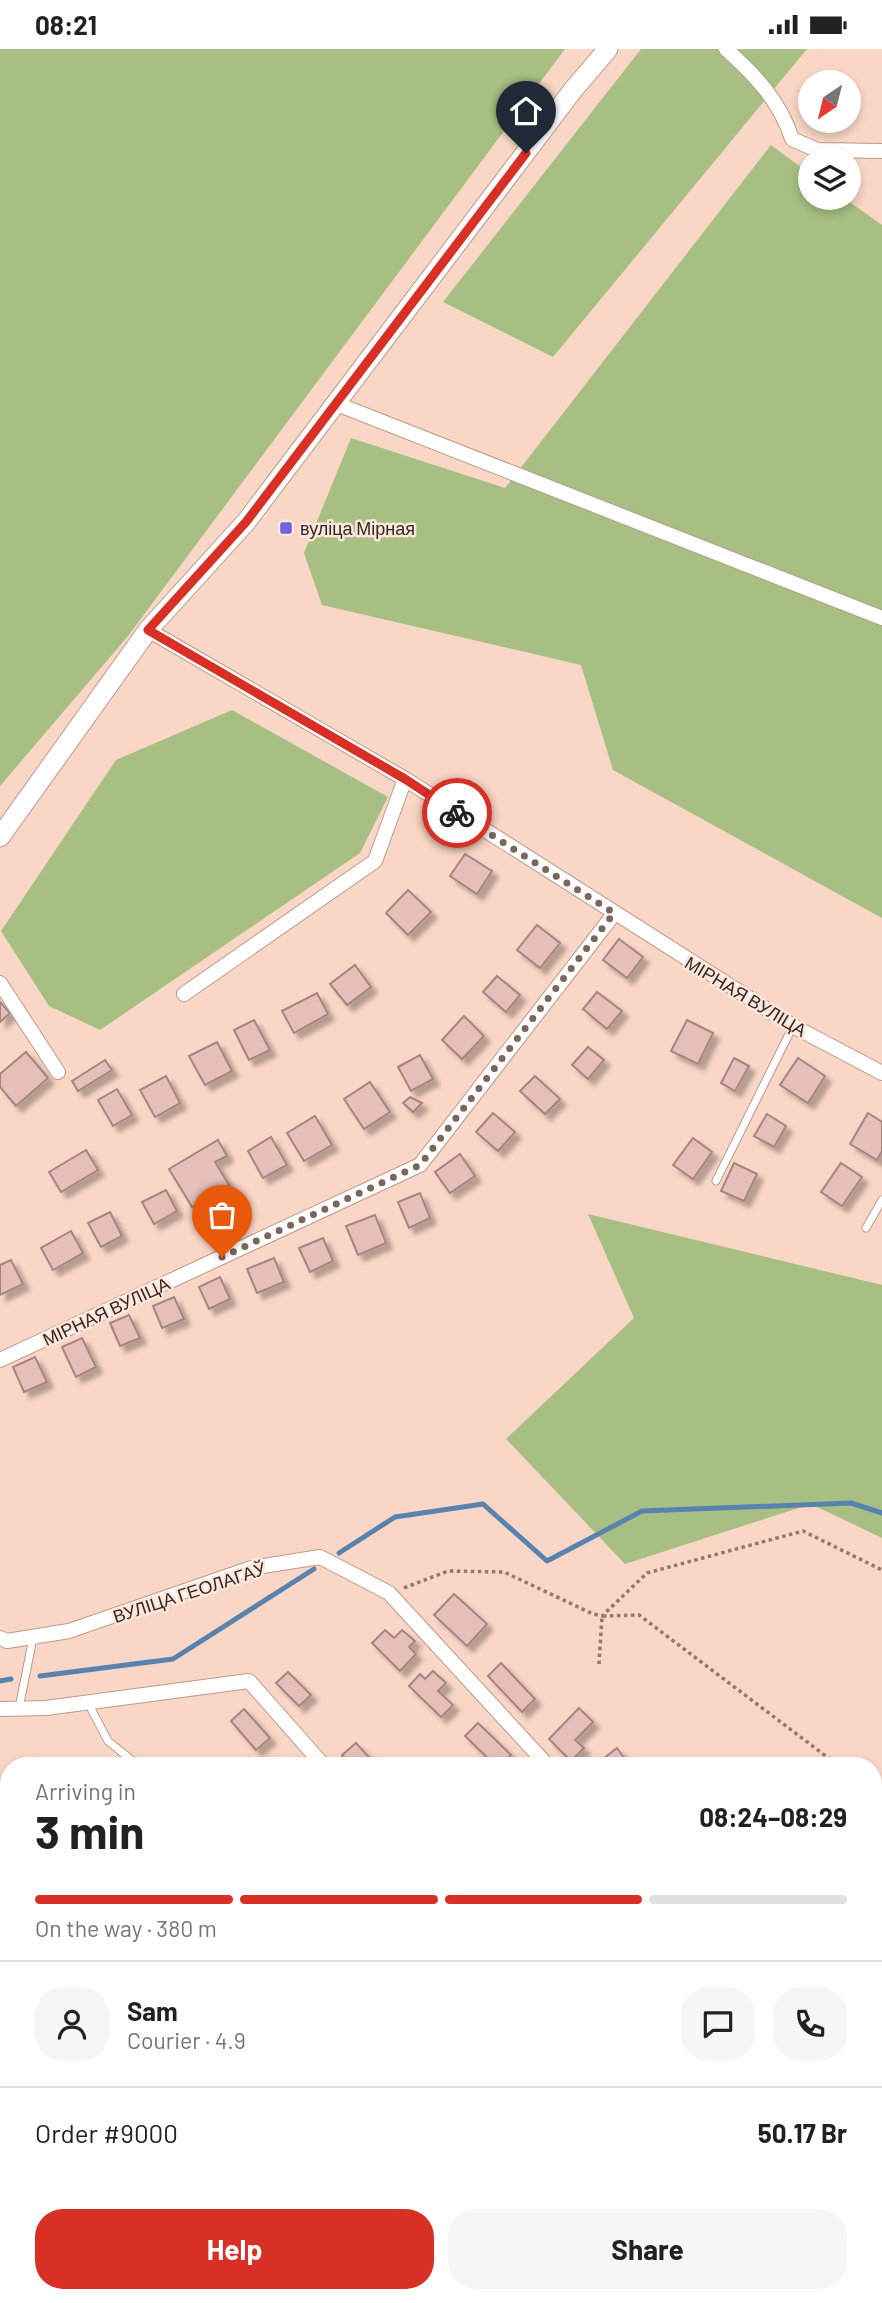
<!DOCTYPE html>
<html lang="en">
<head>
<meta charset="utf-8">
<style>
	:root { --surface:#fff; --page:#f6f6f6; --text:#202124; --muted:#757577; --line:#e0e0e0; --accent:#d93025 }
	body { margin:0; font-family:Barlow,sans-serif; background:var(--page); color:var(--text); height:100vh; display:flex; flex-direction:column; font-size:26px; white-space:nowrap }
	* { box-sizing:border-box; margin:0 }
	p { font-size:23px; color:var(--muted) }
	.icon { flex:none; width:38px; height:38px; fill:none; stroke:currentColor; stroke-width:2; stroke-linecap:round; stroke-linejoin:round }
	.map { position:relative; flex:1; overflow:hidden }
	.drawer { position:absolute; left:0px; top:1708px; width:882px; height:546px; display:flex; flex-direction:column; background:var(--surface); border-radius:28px 28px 0 0; box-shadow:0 4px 10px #0003 }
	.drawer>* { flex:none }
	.needle { width:46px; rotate:215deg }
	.fabs { position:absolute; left:798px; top:21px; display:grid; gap:14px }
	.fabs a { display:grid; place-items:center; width:63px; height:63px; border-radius:50%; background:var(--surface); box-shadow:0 4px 10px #0003; font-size:35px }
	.pin { position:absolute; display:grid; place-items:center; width:60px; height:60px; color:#fff; margin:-72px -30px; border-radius:50% 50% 50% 0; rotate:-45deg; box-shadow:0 0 7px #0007 }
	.pin .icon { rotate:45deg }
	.courier { position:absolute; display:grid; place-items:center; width:70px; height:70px; margin:-35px; border:5px solid #d93025; border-radius:50%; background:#fff; color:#222; box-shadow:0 2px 9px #0007 }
	.overview em { font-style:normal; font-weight:700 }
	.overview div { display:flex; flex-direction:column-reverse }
	.overview { display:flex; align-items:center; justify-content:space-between; height:119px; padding:0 35px }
	h1 { font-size:46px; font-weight:700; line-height:52px }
	.bar { display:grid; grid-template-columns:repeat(4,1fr); gap:10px 7px; align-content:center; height:84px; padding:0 35px }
	.bar i { height:9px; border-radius:5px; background:var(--line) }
	.bar .selected { background:var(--accent) }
	.bar p { grid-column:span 4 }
	.line { display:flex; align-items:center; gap:18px; padding:0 35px; border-top:2px solid var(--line) }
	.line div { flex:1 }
	.round { display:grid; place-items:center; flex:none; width:74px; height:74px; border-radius:28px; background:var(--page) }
	.cta { display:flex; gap:14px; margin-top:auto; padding:14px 35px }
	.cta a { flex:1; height:80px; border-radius:28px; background:var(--accent); color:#fff; font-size:28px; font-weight:700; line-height:80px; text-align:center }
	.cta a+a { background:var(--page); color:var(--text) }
	.status { display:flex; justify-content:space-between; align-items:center; height:49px; padding:0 35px; background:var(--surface); direction:ltr }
	.status svg { height:19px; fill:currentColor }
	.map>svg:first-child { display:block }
	.green { fill:#a7bf82 }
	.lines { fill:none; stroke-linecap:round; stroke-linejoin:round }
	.stream { stroke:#5883ae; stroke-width:5 }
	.building { fill:#e6bfbb; stroke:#a88480; stroke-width:2; filter:url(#shadow) }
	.lane-casing { stroke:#bb9b8b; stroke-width:9 }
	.street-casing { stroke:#bb9b8b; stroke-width:16 }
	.secondary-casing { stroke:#bb9b8b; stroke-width:21 }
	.path { stroke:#90796d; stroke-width:3.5; stroke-dasharray:3.5 3.5; stroke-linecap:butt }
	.lane { stroke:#fff; stroke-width:7 }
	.street { stroke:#fff; stroke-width:14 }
	.secondary { stroke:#fff; stroke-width:19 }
	.done { stroke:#7a665c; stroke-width:7; stroke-dasharray:0 12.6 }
	.route { stroke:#d93025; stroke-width:9 }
	.poi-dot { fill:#6f65df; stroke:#fce7dc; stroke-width:2.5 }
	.labels { text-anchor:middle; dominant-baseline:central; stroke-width:5; stroke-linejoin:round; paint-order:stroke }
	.poi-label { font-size:18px; fill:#362923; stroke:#fce7dc; text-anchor:start }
	.street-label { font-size:18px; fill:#362923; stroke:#fce7dc }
</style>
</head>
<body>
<div class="status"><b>08:21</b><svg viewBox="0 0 49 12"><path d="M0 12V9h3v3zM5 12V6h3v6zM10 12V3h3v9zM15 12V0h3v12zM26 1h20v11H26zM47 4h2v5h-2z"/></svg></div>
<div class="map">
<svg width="882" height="2254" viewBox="0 0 882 2254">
	<defs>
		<filter id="shadow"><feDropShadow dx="6" dy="6" stdDeviation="2" flood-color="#0004"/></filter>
	</defs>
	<rect width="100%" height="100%" fill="#f9d6c5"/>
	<!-- green -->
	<g class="green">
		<polygon points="0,0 565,0 128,587 0,737"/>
		<polygon points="641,0 807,0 553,308 443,253"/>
		<polygon points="771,96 810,125 810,149 844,149 882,176 882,869 613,721 581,616 322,556 304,504 351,389 505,439"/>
		<polygon points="232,661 388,748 360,804 100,981 49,957 1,882 116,711"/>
		<polygon points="588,1165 882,1236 882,1489 811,1455 625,1515 506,1390 634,1269"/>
	</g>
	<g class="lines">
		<!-- stream -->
		<g class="stream">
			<polyline points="339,1504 395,1468 483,1455 547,1512 642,1462 851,1454 882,1464"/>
			<polyline points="40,1627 173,1610 314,1520"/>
			<polyline points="0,1632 11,1630"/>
		</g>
	</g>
	<!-- building -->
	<g class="building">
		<polygon points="465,805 492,822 477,845 450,827"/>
		<polygon points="408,841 431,863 408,886 386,864"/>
		<polygon points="537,876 560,894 540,919 517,901"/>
		<polygon points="619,890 643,908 627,929 603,911"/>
		<polygon points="355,916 371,938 347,956 330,935"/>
		<polygon points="497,927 520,946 506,963 483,943"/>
		<polygon points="597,943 622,962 607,980 583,960"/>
		<polygon points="317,944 328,965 294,984 282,962"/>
		<polygon points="0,953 10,964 0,973"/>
		<polygon points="464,967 484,987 462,1010 442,991"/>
		<polygon points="254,971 270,1001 249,1011 234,981"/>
		<polygon points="687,971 713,984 698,1015 671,1002"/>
		<polygon points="217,993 232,1022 205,1036 189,1007"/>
		<polygon points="588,998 604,1011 588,1030 572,1016"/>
		<polygon points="26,1003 48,1029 16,1057 0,1038 0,1025"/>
		<polygon points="420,1006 433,1030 411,1042 398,1018"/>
		<polygon points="734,1009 749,1017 735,1042 721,1034"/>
		<polygon points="798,1009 825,1027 808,1054 780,1036"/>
		<polygon points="105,1011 112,1021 78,1042 72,1032"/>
		<polygon points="166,1027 180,1054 155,1068 140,1041"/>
		<polygon points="535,1027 560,1050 545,1065 520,1042"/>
		<polygon points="370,1033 390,1063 364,1080 344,1050"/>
		<polygon points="117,1040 132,1066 113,1077 98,1051"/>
		<polygon points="410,1048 422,1054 413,1063 403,1054"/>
		<polygon points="493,1064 515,1083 498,1102 476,1083"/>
		<polygon points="868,1064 882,1073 882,1102 877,1111 850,1095"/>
		<polygon points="767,1065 786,1077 774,1098 754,1087"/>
		<polygon points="315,1067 332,1096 304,1112 287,1084"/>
		<polygon points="271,1088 287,1116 263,1129 248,1102"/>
		<polygon points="693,1089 712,1103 693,1130 673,1116"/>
		<polygon points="218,1091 227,1107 215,1113 229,1136 192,1158 169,1120"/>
		<polygon points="86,1101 98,1121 61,1143 49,1123"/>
		<polygon points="460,1105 475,1127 450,1144 435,1123"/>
		<polygon points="734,1114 757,1125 744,1152 721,1142"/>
		<polygon points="841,1114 862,1128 842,1157 821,1143"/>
		<polygon points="166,1141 177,1162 154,1175 142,1153"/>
		<polygon points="420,1144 430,1169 409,1179 398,1153"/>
		<polygon points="110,1163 122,1187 101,1198 88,1174"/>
		<polygon points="375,1166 386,1194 358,1206 346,1177"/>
		<polygon points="71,1182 83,1204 53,1221 41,1199"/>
		<polygon points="323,1189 333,1212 310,1223 299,1199"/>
		<polygon points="274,1209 284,1233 257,1244 247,1220"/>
		<polygon points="11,1211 23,1235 0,1246 0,1216"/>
		<polygon points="220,1228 230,1250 209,1260 199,1238"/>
		<polygon points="174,1248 184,1270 162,1279 153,1257"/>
		<polygon points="129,1266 140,1289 120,1297 110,1274"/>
		<polygon points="82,1289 96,1318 76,1328 62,1298"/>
		<polygon points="35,1308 47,1333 24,1343 13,1318"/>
		<polygon points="454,1545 487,1575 467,1597 434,1566"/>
		<polygon points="385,1581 394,1589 402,1581 415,1592 409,1598 416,1605 400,1622 372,1594"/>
		<polygon points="501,1614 535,1650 522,1663 488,1627"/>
		<polygon points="433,1622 446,1634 438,1642 453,1656 441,1668 409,1637 420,1625 425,1630"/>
		<polygon points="288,1623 311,1646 299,1657 276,1634"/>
		<polygon points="579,1659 593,1673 575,1691 584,1699 571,1712 549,1690"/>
		<polygon points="244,1660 270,1689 256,1701 231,1672"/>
		<polygon points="478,1674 511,1706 500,1717 496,1717 465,1687"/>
		<polygon points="356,1694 377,1717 352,1717 342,1706"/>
		<polygon points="617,1699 630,1717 594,1717"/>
		<polygon points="0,1745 9,1751 9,1766 0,1778"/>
		<polygon points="9,1854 9,1873 0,1867"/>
		<polygon points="279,2245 316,2245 317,2246 312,2254 292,2254"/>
		<polygon points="712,2245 746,2245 737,2254 721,2254"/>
		<polygon points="839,2245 862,2245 865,2248 860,2254 844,2254 837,2247"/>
	</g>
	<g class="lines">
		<defs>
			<g id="lane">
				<polyline points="716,1132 793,977"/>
				<polyline points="866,1179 882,1151"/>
				<polyline points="88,1654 108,1692 139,1717"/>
				<polyline points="19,1659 33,1589"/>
				<polyline points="0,2184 9,2188"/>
				<polyline points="152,2245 162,2254"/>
			</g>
			<g id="street">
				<path d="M726,0C755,26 780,52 792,90L817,101L882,102"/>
				<polyline points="337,355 882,569"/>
				<polyline points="148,581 405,730 793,977 882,1024"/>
				<polyline points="0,934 58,1023"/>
				<polyline points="184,945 375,812 405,730"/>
				<polyline points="0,1311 420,1116 614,865"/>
				<polyline points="0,1589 7,1592 69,1582 251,1519 320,1508 389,1544 548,1717"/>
				<polyline points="0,1660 46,1659 249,1632 324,1717"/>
				<polyline points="0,1803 9,1809"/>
				<polyline points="0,2008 9,2014"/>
				<polyline points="359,2245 373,2254"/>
				<polyline points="818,2245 827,2254"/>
				<polyline points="438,2254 445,2245"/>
			</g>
			<polyline id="secondary" points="0,788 148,581 246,473 573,41 608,0"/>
		</defs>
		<!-- lane casing -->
		<use href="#lane" class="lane-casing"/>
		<!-- street casing -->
		<use href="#street" class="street-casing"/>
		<!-- secondary casing -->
		<use href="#secondary" class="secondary-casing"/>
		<!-- path -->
		<g class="path">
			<polyline points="404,1539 448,1522 504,1523 593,1565 602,1567 647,1524 803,1482 882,1521"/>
			<polyline points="599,1615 602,1567 639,1566 839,1717"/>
			<polyline points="873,1742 882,1749"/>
			<polyline points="873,2060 882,2062"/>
		</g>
		<!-- lane -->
		<use href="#lane" class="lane"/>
		<!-- street -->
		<use href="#street" class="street"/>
		<!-- secondary -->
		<use href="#secondary" class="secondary"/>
	</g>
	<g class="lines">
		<!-- done -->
		<polyline class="done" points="222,1208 420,1116 614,864 457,764"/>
		<!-- route -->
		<polyline class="route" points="457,764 405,730 148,581 246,473 526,104"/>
	</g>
	<!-- markers -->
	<rect class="poi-dot" x="279" y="472" width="14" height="14" rx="3.5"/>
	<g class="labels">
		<!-- poi labels -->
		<g class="poi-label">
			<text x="300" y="479">вуліца Мірная</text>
		</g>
		<!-- street labels -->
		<g class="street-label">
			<text transform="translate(746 947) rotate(31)">МІРНАЯ ВУЛІЦА</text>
			<text transform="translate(106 1262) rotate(-25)">МІРНАЯ ВУЛІЦА</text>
			<text transform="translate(189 1543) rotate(-18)">ВУЛІЦА ГЕОЛАГАЎ</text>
		</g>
	</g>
</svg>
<div class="fabs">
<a><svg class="needle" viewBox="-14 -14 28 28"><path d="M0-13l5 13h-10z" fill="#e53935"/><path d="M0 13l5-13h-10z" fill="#757577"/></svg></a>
<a><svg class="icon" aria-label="layers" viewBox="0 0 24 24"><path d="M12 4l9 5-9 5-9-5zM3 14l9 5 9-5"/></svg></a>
</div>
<div class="pin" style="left:222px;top:1208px;background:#ea580c"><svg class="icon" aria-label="bag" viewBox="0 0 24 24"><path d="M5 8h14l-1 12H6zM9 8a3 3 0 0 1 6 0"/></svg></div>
<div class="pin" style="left:526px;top:104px;background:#1f2937"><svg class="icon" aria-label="home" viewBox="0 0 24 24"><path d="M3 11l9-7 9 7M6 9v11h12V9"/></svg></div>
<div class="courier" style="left:457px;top:764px"><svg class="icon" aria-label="bike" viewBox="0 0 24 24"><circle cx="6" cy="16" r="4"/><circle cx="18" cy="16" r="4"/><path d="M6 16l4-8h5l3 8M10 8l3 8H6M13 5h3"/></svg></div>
<section class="drawer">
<div class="overview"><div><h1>3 min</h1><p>Arriving in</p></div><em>08:24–08:29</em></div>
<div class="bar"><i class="selected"></i><i class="selected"></i><i class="selected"></i><i></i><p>On the way · 380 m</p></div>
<div class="line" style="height:126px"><a class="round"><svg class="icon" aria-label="person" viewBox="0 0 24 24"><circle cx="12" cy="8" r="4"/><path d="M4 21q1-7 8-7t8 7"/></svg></a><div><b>Sam</b><p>Courier · 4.9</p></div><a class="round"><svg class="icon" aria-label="chat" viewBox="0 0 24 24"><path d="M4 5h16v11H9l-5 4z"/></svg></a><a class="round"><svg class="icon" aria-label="phone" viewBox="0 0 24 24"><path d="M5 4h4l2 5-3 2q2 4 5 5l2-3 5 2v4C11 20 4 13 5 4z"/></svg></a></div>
<div class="line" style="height:91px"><div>Order #9000</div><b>50.17 Br</b></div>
<div class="cta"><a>Help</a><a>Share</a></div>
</section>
</div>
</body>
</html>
